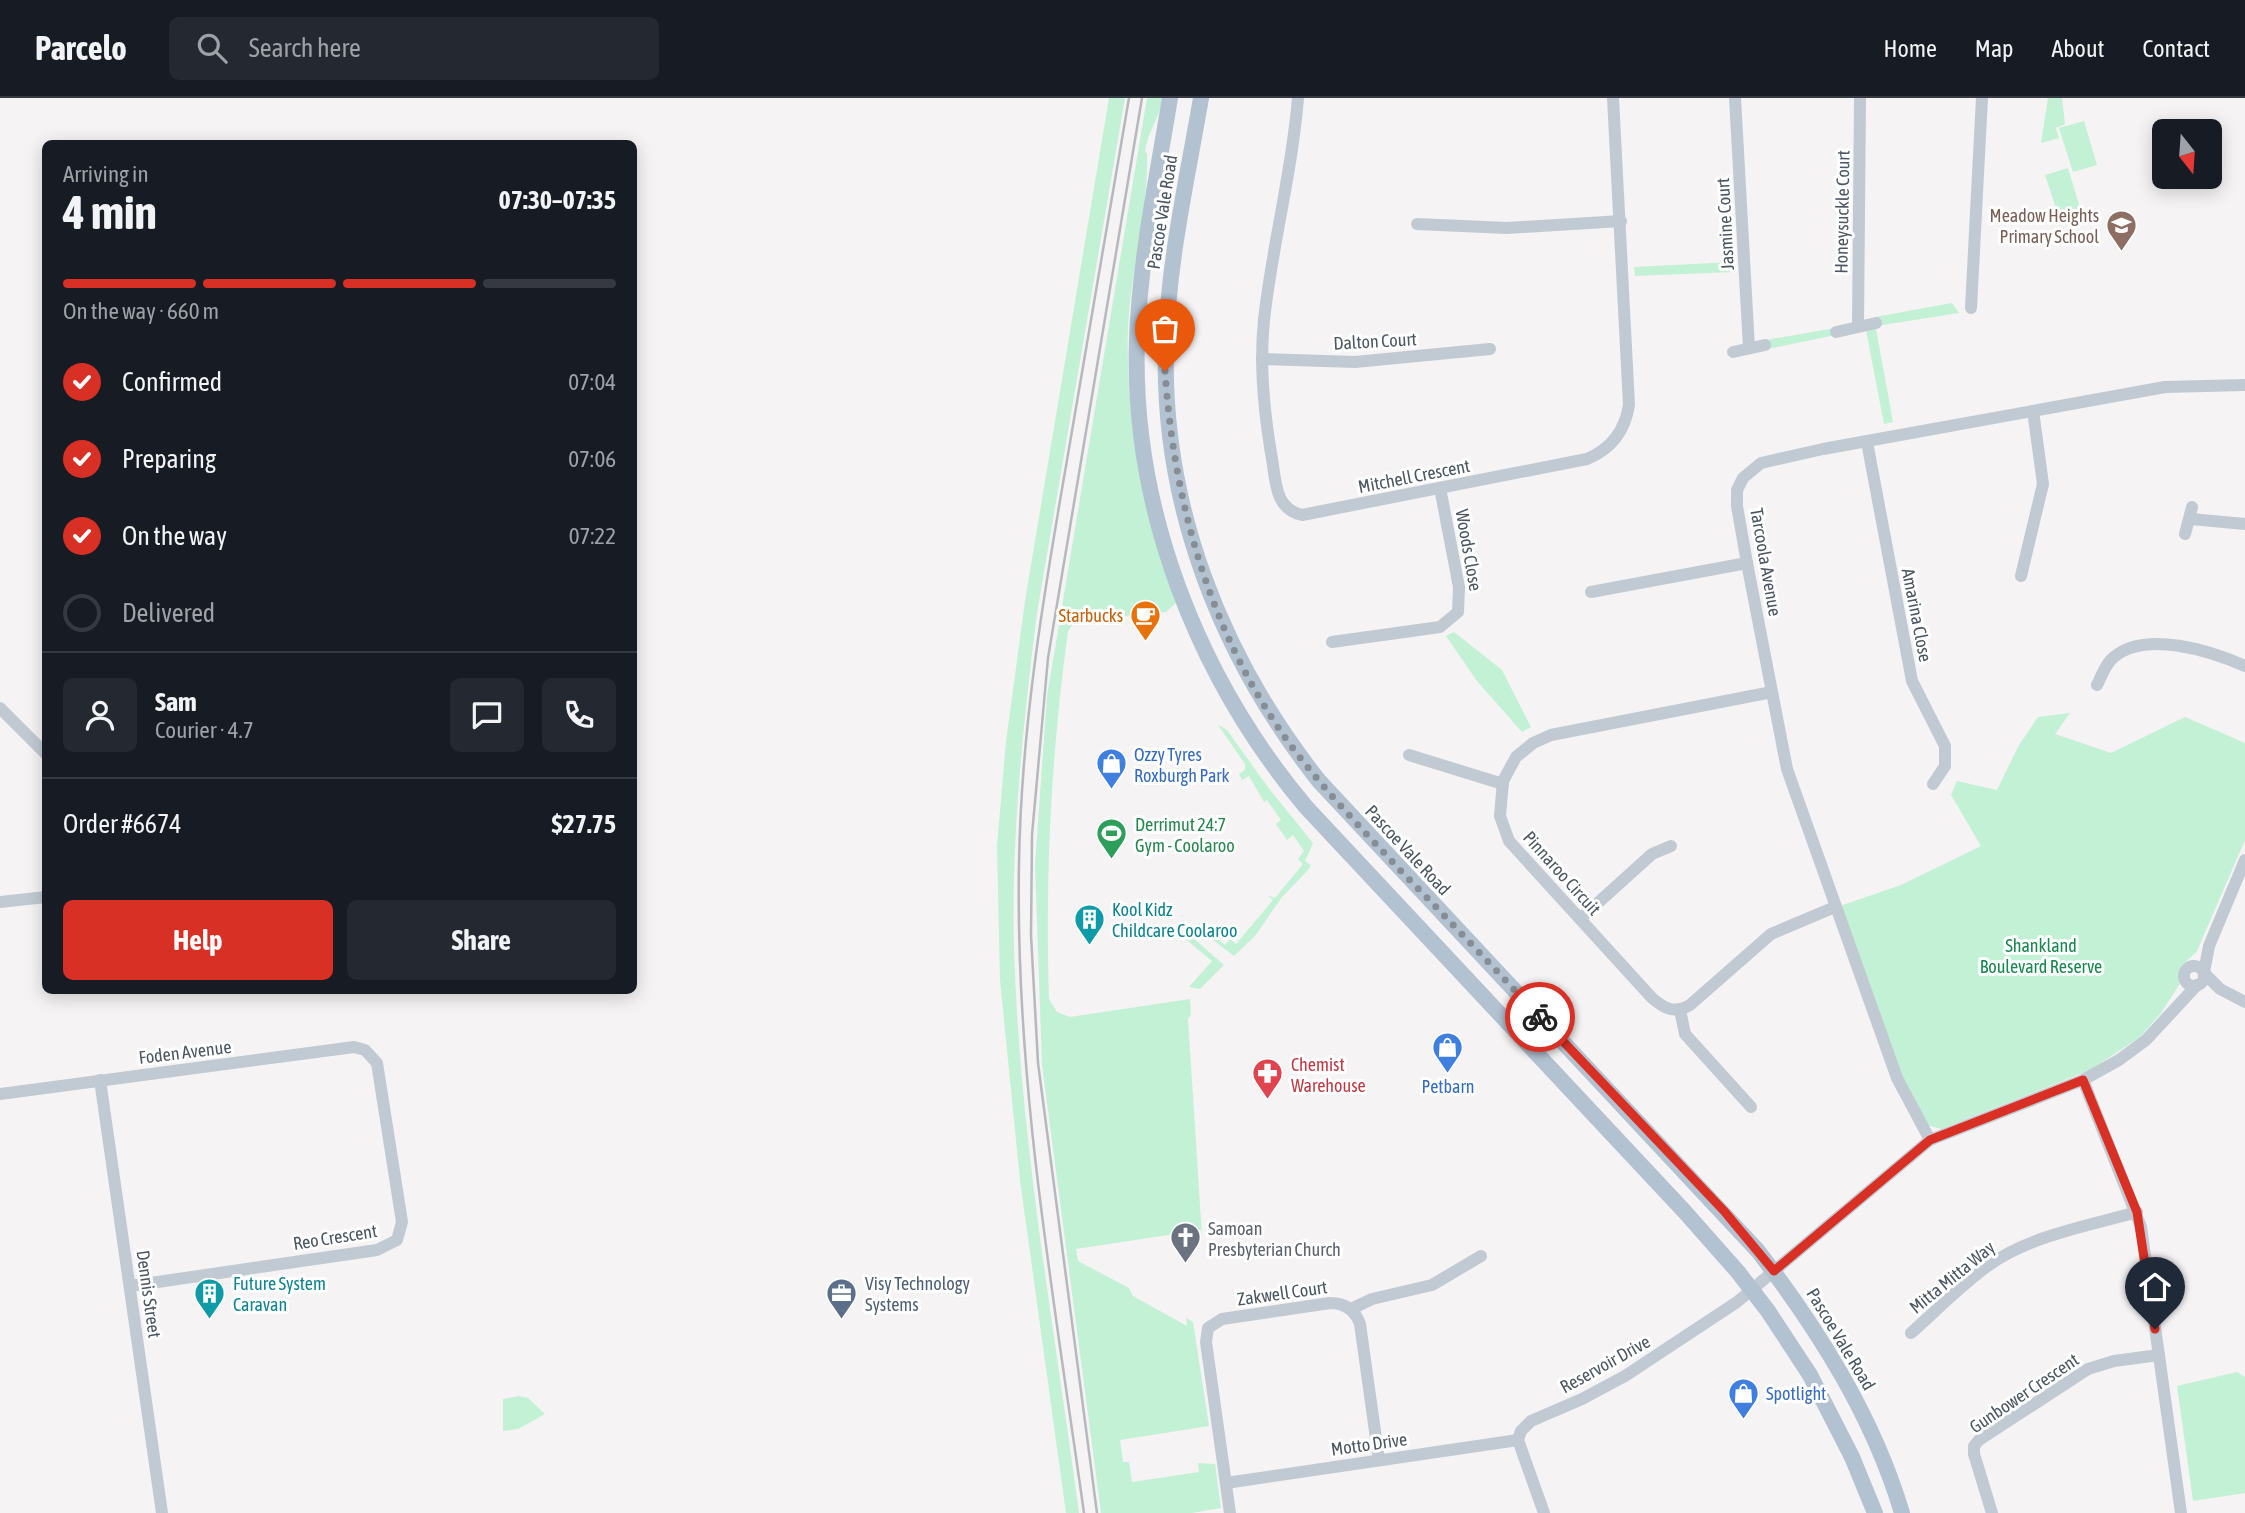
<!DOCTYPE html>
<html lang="en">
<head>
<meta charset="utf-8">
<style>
	:root { --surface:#171b24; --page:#242831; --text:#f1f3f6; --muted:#9ea1a6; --line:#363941; --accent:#d93025 }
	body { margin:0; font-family:"Asap Condensed",sans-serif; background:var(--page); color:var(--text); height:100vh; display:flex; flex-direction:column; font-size:26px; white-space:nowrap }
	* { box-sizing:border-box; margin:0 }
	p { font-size:23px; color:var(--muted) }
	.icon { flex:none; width:38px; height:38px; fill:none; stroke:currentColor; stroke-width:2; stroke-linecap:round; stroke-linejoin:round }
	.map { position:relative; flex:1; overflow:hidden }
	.details { position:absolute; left:42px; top:42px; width:595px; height:854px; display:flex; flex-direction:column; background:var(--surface); border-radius:10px; box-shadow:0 4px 18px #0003 }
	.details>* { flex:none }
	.needle { width:46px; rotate:163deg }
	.controls { position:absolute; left:2152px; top:21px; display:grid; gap:14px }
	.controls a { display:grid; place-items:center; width:70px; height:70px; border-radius:10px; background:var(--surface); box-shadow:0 4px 18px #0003; font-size:35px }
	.pin { position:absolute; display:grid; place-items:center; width:60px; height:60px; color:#fff; margin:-72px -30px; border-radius:50% 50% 50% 0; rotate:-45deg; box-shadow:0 0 7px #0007 }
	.pin .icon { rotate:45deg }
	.courier { position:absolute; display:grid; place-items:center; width:70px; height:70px; margin:-35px; border:5px solid #d93025; border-radius:50%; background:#fff; color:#222; box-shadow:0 2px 9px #0007 }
	.summary em { font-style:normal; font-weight:700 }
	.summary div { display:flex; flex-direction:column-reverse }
	.summary { display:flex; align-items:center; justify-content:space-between; height:119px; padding:0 21px }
	h1 { font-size:46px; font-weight:700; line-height:52px }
	.bar { display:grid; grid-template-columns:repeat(4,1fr); gap:10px 7px; align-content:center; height:84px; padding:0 21px }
	.bar i { height:9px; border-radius:5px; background:var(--line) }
	.bar .current { background:var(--accent) }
	.bar p { grid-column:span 4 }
	.line { display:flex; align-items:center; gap:18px; padding:0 21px; border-top:2px solid var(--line) }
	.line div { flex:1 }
	.round { display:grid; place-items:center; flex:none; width:74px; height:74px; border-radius:10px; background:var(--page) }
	ol { padding:0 21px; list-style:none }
	li { display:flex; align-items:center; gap:21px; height:77px }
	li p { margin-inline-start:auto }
	li .icon { padding:7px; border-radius:50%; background:var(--accent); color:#fff; stroke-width:4 }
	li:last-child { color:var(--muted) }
	li i { width:38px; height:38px; border:4px solid var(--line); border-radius:50% }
	.button { display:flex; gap:14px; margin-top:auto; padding:14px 21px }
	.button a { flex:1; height:80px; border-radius:10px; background:var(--accent); color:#fff; font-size:28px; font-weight:700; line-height:80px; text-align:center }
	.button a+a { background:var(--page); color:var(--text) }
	header { display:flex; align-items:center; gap:42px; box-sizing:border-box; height:98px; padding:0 35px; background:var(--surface); border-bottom:2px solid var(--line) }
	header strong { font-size:33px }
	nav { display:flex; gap:38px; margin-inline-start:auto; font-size:24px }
	.search { width:490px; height:63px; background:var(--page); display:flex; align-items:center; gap:18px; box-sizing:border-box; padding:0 24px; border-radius:10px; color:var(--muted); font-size:26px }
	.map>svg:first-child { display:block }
	.green { fill:#c3f1d5 }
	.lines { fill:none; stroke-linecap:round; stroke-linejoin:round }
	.minor { stroke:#c1cad2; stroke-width:12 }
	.major { stroke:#b3c2d1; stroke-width:16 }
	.rail { stroke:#b5b8bd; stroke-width:2.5 }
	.done { stroke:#868d94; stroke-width:7; stroke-dasharray:0 12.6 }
	.route { stroke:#d93025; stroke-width:9 }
	.labels { text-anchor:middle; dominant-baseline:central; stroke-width:6; stroke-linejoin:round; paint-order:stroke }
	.street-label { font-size:18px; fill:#4a5661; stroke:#fff }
	.education-label { font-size:18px; fill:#785e54; stroke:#fff; text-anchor:end }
	.food-label { font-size:18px; fill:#c56008; stroke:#fff; text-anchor:end }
	.shop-label { font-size:18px; fill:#366cbe; stroke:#fff; text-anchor:start }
	.leisure-label { font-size:18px; fill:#27864d; stroke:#fff; text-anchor:start }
	.culture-label { font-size:18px; fill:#0d838f; stroke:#fff; text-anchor:start }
	.park-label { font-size:18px; fill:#17864f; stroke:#fff }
	.health-label { font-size:18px; fill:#be3a42; stroke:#fff; text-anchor:start }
	.worship-label { font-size:18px; fill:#5b616d; stroke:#fff; text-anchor:start }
	.service-label { font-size:18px; fill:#4e5e75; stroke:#fff; text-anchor:start }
</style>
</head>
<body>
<header>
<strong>Parcelo</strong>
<div class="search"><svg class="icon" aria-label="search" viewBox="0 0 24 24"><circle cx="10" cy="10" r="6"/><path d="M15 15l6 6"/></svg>Search here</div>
<nav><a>Home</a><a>Map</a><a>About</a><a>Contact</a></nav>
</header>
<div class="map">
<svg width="2245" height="1415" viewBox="0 0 2245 1415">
	<rect width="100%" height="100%" fill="#f5f3f3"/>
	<!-- green -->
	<g class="green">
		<path d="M1109,0H1125L1037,515C1023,627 1011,739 1014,852C1020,1041 1054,1228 1079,1415H1066L1020,1082L1000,882L997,748L1006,644L1025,503Z"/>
		<path d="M1147,0H1163C1160,20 1147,34 1145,54L1147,55C1149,113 1131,170 1128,229C1125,323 1144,416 1176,505L1166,514L1075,523L1068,533C1051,658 1045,775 1049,901L1057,914L1070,919L1190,901L1191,917L1188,921L1202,1138L1201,1132L1076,1151L1078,1163L1129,1190L1133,1198L1187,1228L1186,1220L1193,1224L1209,1328L1120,1342L1123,1364H1129L1132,1384L1199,1374L1198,1365L1215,1366L1221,1410L1192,1415H1101L1042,967L1035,767L1047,598Z"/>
		<polygon points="2048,0 2062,0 2065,26 2056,30 2059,40 2041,45"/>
		<polygon points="2084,23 2097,67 2073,74 2059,30"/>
		<polygon points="2068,70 2081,113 2059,119 2045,77"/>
		<polygon points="1733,164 1733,174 1635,178 1634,169"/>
		<polygon points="1952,205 1959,215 1876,228 1875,219"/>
		<polygon points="1872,226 1876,231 1893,324 1884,326 1866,232"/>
		<polygon points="1835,230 1835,237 1768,251 1766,242"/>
		<polygon points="1454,534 1502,572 1531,629 1522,634 1477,583 1446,538"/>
		<polygon points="2070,615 2055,636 2111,655 2185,619 2245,645 2245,742 2197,853 2181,869 2179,887 2161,915 2140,939 2090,972 1941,1031 1927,1027 1901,978 1840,808 1901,787 1981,748 1951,697 1957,683 1997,692 2019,647 2038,619"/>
		<polygon points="1211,623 1227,632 1267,688 1313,745 1305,763 1311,767 1308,772 1282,799 1255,838 1234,858 1196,829 1199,825 1225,847 1230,841 1236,846 1273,802 1267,797 1275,800 1303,766 1298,761 1304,753 1293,737 1287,742 1276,726 1281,722 1267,702 1264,704 1249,678 1242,682 1239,676 1245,672 1245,666 1218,627"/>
		<polygon points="1185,837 1191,842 1193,840 1224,867 1200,891 1189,889 1212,863 1183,839"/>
		<polygon points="2237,1274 2245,1279 2245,1395 2193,1403 2177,1288"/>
		<polygon points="519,1298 528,1300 545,1316 518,1331 503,1333 503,1301"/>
	</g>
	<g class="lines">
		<!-- minor -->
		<g class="minor">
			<path d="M1298,0C1292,75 1272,148 1264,222C1259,269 1264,315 1272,361C1276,384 1275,411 1302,417L1587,361C1611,351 1625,333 1629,307L1613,0"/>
			<polyline points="1735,0 1749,250"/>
			<polyline points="1417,126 1507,130 1621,123"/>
			<polyline points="1971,210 1982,0"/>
			<polyline points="1858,227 1860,0"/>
			<polyline points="1836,234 1876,225"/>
			<polyline points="1733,254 1765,247"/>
			<polyline points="1262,261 1355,264 1490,251"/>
			<polyline points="1867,344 1912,583 1945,648 1945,668 1933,686"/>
			<polyline points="2191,421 2245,426"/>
			<polyline points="2185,436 2192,409"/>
			<polyline points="2021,478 2043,386 2033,313"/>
			<polyline points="1591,494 1747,465"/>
			<polyline points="1332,544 1440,529 1458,514 1459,489 1440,390"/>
			<path d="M2097,587C2102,577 2106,565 2114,559C2146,532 2211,553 2245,568"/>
			<path d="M1772,594L1551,637L1533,645L1516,659L1503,683L1500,718L1509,743L1652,900C1665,911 1674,916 1690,907L1771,836L1835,809"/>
			<polyline points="0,610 46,656"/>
			<polyline points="1409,657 1503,686"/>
			<polyline points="0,804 46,799"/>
			<polyline points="1580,821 1652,756 1671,748"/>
			<circle cx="2194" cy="878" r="10"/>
			<polyline points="2204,874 2209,848 2245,762"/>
			<polyline points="2204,875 2220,891 2245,904"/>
			<polyline points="1680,912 1685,936 1751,1009"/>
			<polyline points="100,982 162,1415"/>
			<polyline points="2083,982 2141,1129 2181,1415"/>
			<polyline points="0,996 354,949 365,952 377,965 402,1124 397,1142 377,1152 130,1188"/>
			<polyline points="1930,1042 1897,980 1787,671 1747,465 1737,408 1737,392 1743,380 1761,365 1823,351 2165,289 2245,287"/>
			<polyline points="1351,1211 1372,1201 1432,1187 1481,1158"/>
			<path d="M1911,1235C1936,1213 1961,1187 1989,1167C2032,1137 2088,1128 2137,1114"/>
			<polyline points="1226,1385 1518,1342"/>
			<path d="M1230,1415L1206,1244L1208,1230L1222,1221L1330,1205C1345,1205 1355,1212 1360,1226L1379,1362"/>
			<polyline points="1544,1415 1518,1342 1521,1333 1531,1323 1582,1301 1625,1278 1737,1204 1930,1042 2083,982 2119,962 2146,942 2197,887"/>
			<polyline points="1992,1415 1974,1356 1974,1348 1979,1342 2088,1271 2114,1263 2159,1257"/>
		</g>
		<!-- major -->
		<g class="major">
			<path d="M1170,0C1157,80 1140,160 1137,241C1131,411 1198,580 1306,709L1685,1114L1738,1174L1768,1213L1810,1277L1852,1359L1875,1415"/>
			<path d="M1201,0C1187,82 1168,164 1166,247C1161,407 1221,559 1319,683L1758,1153C1819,1233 1873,1318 1902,1415"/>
		</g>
		<!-- rail -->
		<g class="rail">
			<path d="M1084,1415C1054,1200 1015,984 1019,766C1021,632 1043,500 1066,368C1087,245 1108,123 1129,0"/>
			<polyline points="1097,1415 1038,965 1031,837 1032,737 1048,560 1142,0"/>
		</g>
	</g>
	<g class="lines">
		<!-- done -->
		<path class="done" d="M1165,273C1174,406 1210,535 1289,645C1323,691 1363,732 1401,773C1448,821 1494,870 1540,919"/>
		<!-- route -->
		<polyline class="route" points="1540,919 1725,1114 1774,1173 1930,1042 2083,982 2137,1114 2155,1231"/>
	</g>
	<!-- icons -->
	<defs>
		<symbol id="school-pin" viewBox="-11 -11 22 30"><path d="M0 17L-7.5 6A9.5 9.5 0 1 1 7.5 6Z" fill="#8d6e63" stroke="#fff"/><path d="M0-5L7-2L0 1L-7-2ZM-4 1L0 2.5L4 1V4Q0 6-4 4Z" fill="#fff"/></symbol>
		<symbol id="cafe-pin" viewBox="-11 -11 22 30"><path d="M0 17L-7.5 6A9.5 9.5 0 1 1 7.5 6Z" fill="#e8710a" stroke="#fff"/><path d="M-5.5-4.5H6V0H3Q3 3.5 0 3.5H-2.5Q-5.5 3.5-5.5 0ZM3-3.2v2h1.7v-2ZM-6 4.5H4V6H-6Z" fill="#fff"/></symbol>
		<symbol id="shop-pin" viewBox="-11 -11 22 30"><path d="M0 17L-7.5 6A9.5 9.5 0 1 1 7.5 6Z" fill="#3f7fe0" stroke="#fff"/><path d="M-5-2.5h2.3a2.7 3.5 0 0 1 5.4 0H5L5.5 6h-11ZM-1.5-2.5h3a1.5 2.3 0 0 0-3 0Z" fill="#fff"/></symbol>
		<symbol id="stadium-pin" viewBox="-11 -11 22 30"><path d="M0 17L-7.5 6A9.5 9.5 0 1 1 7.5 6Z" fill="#2e9e5b" stroke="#fff"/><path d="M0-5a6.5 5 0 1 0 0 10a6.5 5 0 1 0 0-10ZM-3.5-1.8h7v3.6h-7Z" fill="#fff"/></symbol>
		<symbol id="building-pin" viewBox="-11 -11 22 30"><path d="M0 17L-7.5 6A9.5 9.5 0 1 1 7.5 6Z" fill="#0f9aa8" stroke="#fff"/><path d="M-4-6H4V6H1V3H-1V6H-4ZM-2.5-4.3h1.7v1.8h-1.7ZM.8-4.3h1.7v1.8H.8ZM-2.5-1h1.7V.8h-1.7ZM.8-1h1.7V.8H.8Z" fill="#fff"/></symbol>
		<symbol id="pharmacy-pin" viewBox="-11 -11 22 30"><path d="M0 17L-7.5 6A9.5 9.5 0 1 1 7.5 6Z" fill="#e0444e" stroke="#fff"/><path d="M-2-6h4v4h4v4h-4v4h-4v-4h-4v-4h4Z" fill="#fff"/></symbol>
		<symbol id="church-pin" viewBox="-11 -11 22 30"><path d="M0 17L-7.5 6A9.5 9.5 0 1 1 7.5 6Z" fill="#6b7280" stroke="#fff"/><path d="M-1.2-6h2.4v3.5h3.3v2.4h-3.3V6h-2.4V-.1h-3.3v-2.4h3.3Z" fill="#fff"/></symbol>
		<symbol id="office-pin" viewBox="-11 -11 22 30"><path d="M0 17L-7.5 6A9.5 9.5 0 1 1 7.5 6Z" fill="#5c6f8a" stroke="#fff"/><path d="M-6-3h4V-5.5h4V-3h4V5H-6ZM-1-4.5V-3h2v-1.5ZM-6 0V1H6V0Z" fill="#fff"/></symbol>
	</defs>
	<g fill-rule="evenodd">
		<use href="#school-pin" x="2104" y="110" width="35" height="47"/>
		<use href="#cafe-pin" x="1128" y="500" width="35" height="47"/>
		<use href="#shop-pin" x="1094" y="648" width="35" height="47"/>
		<use href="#stadium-pin" x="1094" y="718" width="35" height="47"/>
		<use href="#building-pin" x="1072" y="804" width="35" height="47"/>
		<use href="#shop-pin" x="1430" y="932" width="35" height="47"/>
		<use href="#pharmacy-pin" x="1250" y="958" width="35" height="47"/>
		<use href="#church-pin" x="1168" y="1122" width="35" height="47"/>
		<use href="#building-pin" x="192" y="1178" width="35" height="47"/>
		<use href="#office-pin" x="824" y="1178" width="35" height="47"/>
		<use href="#shop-pin" x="1726" y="1278" width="35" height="47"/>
	</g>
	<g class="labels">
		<!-- street labels -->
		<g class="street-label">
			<text transform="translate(1162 114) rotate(-81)">Pascoe Vale Road</text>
			<text transform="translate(1842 114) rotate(-89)">Honeysuckle Court</text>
			<text transform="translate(1725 126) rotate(-93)">Jasmine Court</text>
			<text transform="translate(1375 243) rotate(-3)">Dalton Court</text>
			<text transform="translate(1414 378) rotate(-11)">Mitchell Crescent</text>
			<text transform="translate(1469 452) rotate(80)">Woods Close</text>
			<text transform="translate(1766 464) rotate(80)">Tarcoola Avenue</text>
			<text transform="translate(1917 517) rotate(79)">Amarina Close</text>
			<text transform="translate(1408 752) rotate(47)">Pascoe Vale Road</text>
			<text transform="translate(1562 775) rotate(48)">Pinnaroo Circuit</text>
			<text transform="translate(185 954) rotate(-7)">Foden Avenue</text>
			<text transform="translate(335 1139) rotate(-9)">Reo Crescent</text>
			<text transform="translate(1952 1179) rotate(-39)">Mitta Mitta Way</text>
			<text transform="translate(1282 1195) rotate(-8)">Zakwell Court</text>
			<text transform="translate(149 1196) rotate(82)">Dennis Street</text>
			<text transform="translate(1841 1241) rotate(59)">Pascoe Vale Road</text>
			<text transform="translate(1605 1266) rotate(-29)">Reservoir Drive</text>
			<text transform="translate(2024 1295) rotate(-34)">Gunbower Crescent</text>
			<text transform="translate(1369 1346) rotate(-8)">Motto Drive</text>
		</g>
		<!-- education labels -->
		<g class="education-label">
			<text x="2099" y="117">Meadow Heights<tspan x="2099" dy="21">Primary School</tspan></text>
		</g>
		<!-- food labels -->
		<g class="food-label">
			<text x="1123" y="517">Starbucks</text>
		</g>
		<!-- shop labels -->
		<g class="shop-label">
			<text x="1134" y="656">Ozzy Tyres<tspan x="1134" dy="21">Roxburgh Park</tspan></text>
			<text x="1448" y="988" text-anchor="middle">Petbarn</text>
			<text x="1766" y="1295">Spotlight</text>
		</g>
		<!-- leisure labels -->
		<g class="leisure-label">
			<text x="1135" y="726">Derrimut 24:7<tspan x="1135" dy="21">Gym - Coolaroo</tspan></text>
		</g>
		<!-- culture labels -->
		<g class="culture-label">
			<text x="1112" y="811">Kool Kidz<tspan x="1112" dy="21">Childcare Coolaroo</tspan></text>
			<text x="233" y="1185">Future System<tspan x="233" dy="21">Caravan</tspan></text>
		</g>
		<!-- park labels -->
		<g class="park-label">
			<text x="2041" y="847">Shankland<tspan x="2041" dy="21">Boulevard Reserve</tspan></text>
		</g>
		<!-- health labels -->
		<g class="health-label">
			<text x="1291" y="966">Chemist<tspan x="1291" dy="21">Warehouse</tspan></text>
		</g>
		<!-- worship labels -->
		<g class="worship-label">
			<text x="1208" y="1130">Samoan<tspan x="1208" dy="21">Presbyterian Church</tspan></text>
		</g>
		<!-- service labels -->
		<g class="service-label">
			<text x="865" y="1185">Visy Technology<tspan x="865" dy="21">Systems</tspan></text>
		</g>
	</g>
</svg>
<div class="controls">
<a><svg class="needle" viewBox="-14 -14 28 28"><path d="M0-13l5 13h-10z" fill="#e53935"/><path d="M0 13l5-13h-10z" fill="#9ea1a6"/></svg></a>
</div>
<div class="pin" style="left:1165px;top:273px;background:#ea580c"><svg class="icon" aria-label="bag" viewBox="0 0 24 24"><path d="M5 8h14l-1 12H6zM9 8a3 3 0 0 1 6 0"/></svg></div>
<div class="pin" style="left:2155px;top:1231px;background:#1f2937"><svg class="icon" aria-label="home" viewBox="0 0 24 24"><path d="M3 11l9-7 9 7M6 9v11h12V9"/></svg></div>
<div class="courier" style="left:1540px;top:919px"><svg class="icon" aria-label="bike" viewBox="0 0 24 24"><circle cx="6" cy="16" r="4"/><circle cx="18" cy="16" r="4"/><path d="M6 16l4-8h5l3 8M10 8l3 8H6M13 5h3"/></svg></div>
<section class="details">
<div class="summary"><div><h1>4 min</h1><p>Arriving in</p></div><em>07:30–07:35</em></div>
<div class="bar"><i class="current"></i><i class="current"></i><i class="current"></i><i></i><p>On the way · 660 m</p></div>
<ol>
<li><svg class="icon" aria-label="check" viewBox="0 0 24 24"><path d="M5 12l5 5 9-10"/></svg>Confirmed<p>07:04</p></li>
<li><svg class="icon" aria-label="check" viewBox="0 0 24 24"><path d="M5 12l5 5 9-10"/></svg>Preparing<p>07:06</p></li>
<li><svg class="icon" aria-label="check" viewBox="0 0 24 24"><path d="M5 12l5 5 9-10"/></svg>On the way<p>07:22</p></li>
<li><i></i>Delivered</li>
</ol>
<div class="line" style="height:126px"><a class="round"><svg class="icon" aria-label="person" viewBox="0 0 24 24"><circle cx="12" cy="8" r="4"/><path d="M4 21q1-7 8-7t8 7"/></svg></a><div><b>Sam</b><p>Courier · 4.7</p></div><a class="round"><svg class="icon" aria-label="chat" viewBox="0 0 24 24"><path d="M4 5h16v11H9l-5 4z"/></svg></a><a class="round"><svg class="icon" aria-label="phone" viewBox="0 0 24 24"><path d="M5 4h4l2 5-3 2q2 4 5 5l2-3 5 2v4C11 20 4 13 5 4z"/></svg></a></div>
<div class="line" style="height:91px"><div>Order #6674</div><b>$27.75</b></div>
<div class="button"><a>Help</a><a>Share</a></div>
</section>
</div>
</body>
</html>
